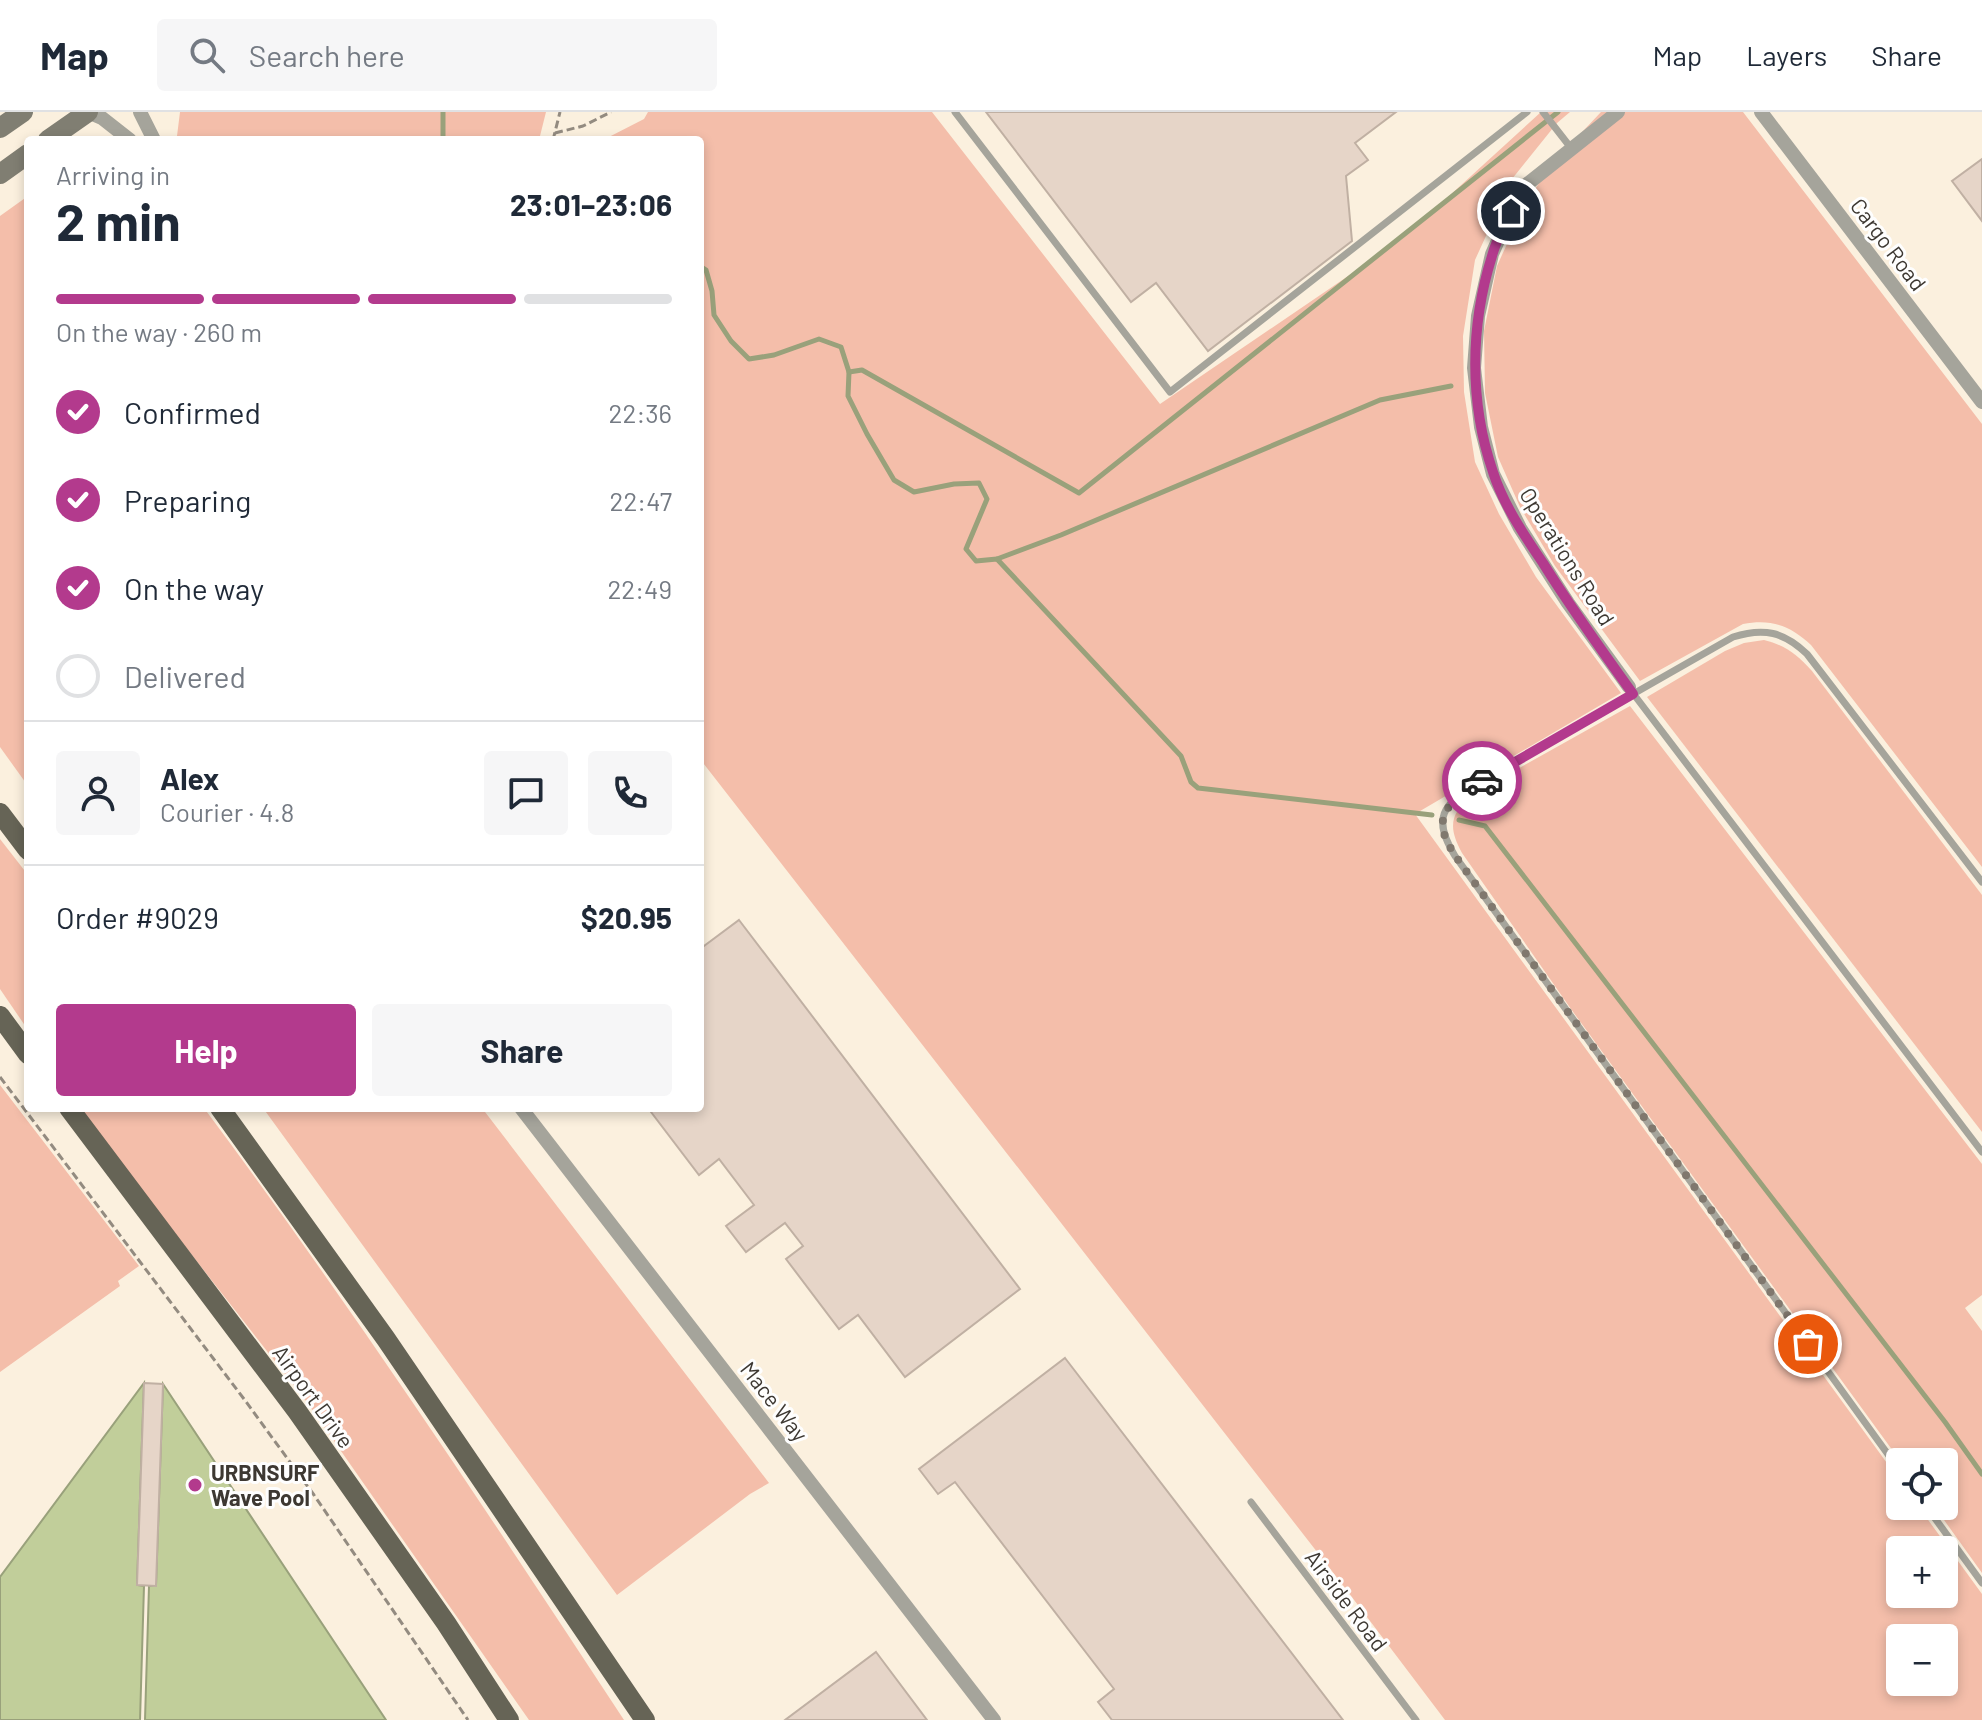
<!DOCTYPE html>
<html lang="en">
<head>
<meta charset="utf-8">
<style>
	:root { --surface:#fff; --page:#f6f6f7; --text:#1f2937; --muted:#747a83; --line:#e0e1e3; --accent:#b33a8d }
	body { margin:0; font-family:Barlow,sans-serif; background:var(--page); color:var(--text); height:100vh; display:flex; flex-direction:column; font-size:30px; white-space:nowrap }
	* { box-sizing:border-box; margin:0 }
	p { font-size:26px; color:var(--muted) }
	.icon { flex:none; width:44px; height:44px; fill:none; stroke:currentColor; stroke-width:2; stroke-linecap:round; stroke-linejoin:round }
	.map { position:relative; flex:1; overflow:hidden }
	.drawer { position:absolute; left:24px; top:24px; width:680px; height:976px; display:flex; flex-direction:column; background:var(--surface); border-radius:8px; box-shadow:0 4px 12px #0003 }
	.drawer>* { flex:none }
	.fabs { position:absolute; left:1886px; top:1336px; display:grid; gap:16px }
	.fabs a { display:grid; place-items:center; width:72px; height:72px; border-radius:8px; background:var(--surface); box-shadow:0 4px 12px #0003; font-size:40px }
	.pin { position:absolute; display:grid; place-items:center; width:68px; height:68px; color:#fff; margin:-34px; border:4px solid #fff; border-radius:50%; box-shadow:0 2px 8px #0007 }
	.courier { position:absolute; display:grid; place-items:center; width:80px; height:80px; margin:-40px; border:6px solid #b33a8d; border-radius:50%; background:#fff; color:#222; box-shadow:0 2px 10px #0007 }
	.headline em { font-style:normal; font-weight:700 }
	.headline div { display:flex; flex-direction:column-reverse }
	.headline { display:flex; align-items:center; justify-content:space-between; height:136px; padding:0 32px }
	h1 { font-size:52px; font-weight:700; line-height:60px }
	.bar { display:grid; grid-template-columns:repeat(4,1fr); gap:12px 8px; align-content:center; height:96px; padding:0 32px }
	.bar i { height:10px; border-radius:6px; background:var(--line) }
	.bar .current { background:var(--accent) }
	.bar p { grid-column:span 4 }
	.line { display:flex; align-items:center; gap:20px; padding:0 32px; border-top:2px solid var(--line) }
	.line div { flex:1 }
	.round { display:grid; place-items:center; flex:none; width:84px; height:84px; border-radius:8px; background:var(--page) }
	ol { padding:0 32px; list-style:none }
	li { display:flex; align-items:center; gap:24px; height:88px }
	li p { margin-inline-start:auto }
	li .icon { padding:8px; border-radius:50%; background:var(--accent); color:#fff; stroke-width:4 }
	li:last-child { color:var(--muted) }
	li i { width:44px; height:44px; border:4px solid var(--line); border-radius:50% }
	.primary-button { display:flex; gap:16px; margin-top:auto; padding:16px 32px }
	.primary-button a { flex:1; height:92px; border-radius:8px; background:var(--accent); color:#fff; font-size:32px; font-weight:700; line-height:92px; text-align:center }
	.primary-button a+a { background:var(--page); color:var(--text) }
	header { display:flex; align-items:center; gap:48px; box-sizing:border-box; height:112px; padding:0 40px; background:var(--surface); border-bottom:2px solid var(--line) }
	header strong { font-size:38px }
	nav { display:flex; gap:44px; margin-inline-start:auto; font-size:28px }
	.search { width:560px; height:72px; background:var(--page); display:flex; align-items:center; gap:20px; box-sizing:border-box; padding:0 28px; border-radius:8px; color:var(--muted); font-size:30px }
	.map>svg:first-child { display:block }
	.green { fill:#f4beaa; fill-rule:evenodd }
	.water { fill:#c1ce9a; stroke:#99a17b; stroke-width:2 }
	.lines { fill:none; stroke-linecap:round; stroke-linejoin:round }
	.stream { stroke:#99a17b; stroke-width:5 }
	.building { fill:#e6d5c8; stroke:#c0b0a3; stroke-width:2 }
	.path { stroke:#938b80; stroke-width:3; stroke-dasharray:8 4; stroke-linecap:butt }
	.lane { stroke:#a5a49b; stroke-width:7 }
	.street { stroke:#a5a49b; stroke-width:14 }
	.secondary { stroke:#807e72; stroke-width:20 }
	.primary { stroke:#666456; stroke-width:20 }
	.done { stroke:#80786e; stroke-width:8; stroke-dasharray:0 14.4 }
	.route { stroke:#b33a8d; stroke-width:10 }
	.poi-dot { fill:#b33a8d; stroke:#fefefe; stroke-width:3 }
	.labels { text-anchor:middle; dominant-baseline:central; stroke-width:6; stroke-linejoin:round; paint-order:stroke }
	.street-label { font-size:22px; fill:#3d3832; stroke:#fefefe }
	.poi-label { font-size:22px; font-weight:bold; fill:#3d3832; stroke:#fefefe; text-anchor:start }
</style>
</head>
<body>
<header>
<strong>Map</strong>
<div class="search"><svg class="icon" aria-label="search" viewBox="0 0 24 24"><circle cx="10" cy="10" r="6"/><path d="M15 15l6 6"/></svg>Search here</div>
<nav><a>Map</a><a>Layers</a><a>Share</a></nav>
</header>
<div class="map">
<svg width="1982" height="1608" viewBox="0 0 1982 1608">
	<rect width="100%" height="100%" fill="#fbf0de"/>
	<!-- green -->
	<g class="green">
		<polygon points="180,0 546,0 539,28 180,28 177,24"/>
		<path d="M648,0H932L1160,292L1401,128L1541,0H1570L1557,11L1512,67L1475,148L1463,224L1464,280L1475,350L1499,402L1536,465L1621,581L1415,702L1900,1369V1394H1918L1982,1482V1608H1445L1342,1472L700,647V28H603L644,7ZM1900,1438H1944V1482H1900ZM1900,1526H1944V1570H1900Z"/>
		<path d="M1601,0H1743L1982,312V755L1811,533C1790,513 1771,507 1743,512L1640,569L1555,454L1520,395L1498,345L1485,281L1484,219L1497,154L1525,92L1552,52Z"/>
		<polygon points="28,84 28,674 0,635 0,104"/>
		<path d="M1764,528C1787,534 1796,542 1812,559L1982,783V1020L1647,585L1725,539L1744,531Z"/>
		<path d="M1630,594L1982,1052V1183L1965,1196L1982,1219V1461L1934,1394H1944V1350H1901L1571,897L1462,741C1448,715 1450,703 1471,683Z"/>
		<polygon points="0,727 28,763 28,918 0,877"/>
		<polygon points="0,973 139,1154 118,1169 120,1174 0,1260"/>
		<path d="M80,996H204C352,1195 488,1401 624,1608H529L306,1289L134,1069Z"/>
		<polygon points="263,996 482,996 769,1371 750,1382 617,1483"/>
	</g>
	<!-- water -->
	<g class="water">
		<polygon points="144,1271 137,1473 144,1474 140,1608 0,1608 0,1465"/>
		<polygon points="163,1272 386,1608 145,1608 149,1474 156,1473"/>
	</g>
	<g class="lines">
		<!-- stream -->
		<g class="stream">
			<polyline points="443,0 443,28"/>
			<polyline points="700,154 706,158 712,179 714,203 731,229 749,247 774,243 819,227 841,235 849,260 848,284 867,322 894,368 914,380 954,372 979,371 987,387 966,437 976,449 997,447 1181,644 1191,670 1198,676 1432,703"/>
			<polyline points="849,260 862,258 1079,381 1558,0"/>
			<polyline points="997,447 1061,423 1380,288 1451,274"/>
			<polyline points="1459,708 1485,714 1945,1310 1982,1362"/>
		</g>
	</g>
	<!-- building -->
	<g class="building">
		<polygon points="986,0 1396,0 1355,31 1368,48 1346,64 1352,129 1208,239 1156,171 1131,190"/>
		<polygon points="1982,47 1982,109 1952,69"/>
		<polygon points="739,808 1020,1177 905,1265 858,1203 839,1217 786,1147 803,1134 785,1111 746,1140 726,1114 754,1093 719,1047 699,1063 648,996 700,996 700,837"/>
		<polygon points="1065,1246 1343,1608 1112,1608 1098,1590 1114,1577 955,1370 938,1382 919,1357"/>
		<polygon points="144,1271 163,1272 156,1474 137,1473"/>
		<polygon points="876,1540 927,1608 785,1608"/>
	</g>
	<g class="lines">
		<!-- path -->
		<g class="path">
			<polyline points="555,21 583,14 611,0"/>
			<polyline points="553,28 560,0"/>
			<polyline points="0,965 244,1287 314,1383 468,1608"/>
		</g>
		<!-- lane -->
		<g class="lane">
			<polyline points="955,0 1170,280 1527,0"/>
			<polyline points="1543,0 1571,36"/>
			<polyline points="1632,580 1982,1040"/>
			<path d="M1900,1359L1455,744C1432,706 1442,693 1477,671L1733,525C1764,515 1784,520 1807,542L1982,770"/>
			<polyline points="1251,1390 1416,1608"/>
			<polyline points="1926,1394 1982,1471"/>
		</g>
		<!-- street -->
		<g class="street">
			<polyline points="88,0 102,6 130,28"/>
			<polyline points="140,0 154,28"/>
			<polyline points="1618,0 1521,77 1492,142 1478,204 1474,256 1481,315 1493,362 1520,416 1568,491 1629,575"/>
			<polyline points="1761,0 1982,290"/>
			<polyline points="521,996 994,1608"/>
		</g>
		<!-- secondary -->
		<g class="secondary">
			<polyline points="0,16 23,0"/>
			<polyline points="48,28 88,0"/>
			<polyline points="0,62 28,42"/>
		</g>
		<!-- primary -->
		<g class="primary">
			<polyline points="0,701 28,738"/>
			<polyline points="0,904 28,942"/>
			<polyline points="69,996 297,1299 446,1511 509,1608"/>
			<polyline points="220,996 386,1227 645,1608"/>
		</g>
	</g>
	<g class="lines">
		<!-- done -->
		<path class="done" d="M1482,669C1422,703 1440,723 1474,770L1808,1232"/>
		<!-- route -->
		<path class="route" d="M1482,669L1633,582C1602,539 1571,496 1543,451C1524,423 1503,392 1493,360C1469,290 1470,214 1492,144C1496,128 1505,113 1511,99"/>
	</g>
	<!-- markers -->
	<circle class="poi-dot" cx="195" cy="1373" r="8"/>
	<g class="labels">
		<!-- street labels -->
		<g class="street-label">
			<text transform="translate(1889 132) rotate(53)">Cargo Road</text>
			<text transform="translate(1568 444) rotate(58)">Operations Road</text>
			<text transform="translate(314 1284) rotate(54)">Airport Drive</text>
			<text transform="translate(775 1289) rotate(52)">Mace Way</text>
			<text transform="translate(1347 1488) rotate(53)">Airside Road</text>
		</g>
		<!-- poi labels -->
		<g class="poi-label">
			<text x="211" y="1360">URBNSURF<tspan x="211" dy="25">Wave Pool</tspan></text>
		</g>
	</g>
</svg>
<div class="fabs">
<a><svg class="icon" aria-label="locate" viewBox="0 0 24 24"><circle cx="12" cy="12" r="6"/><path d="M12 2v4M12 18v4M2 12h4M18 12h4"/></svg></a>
<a>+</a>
<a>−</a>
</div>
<div class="pin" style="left:1808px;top:1232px;background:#ea580c"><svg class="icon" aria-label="bag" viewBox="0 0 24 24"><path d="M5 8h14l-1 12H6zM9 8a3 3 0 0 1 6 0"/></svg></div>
<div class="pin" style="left:1511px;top:99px;background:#1f2937"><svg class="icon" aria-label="home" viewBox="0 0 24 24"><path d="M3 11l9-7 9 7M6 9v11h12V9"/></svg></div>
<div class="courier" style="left:1482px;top:669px"><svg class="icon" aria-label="car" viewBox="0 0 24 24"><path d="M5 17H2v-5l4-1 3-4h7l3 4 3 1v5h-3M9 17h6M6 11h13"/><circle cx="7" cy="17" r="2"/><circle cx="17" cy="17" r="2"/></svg></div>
<section class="drawer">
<div class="headline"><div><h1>2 min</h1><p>Arriving in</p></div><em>23:01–23:06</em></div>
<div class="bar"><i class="current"></i><i class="current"></i><i class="current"></i><i></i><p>On the way · 260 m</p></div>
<ol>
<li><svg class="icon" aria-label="check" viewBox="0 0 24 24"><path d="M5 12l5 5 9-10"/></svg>Confirmed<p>22:36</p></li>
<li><svg class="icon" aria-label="check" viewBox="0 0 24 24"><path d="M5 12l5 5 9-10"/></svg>Preparing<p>22:47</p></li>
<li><svg class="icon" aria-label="check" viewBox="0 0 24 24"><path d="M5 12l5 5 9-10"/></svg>On the way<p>22:49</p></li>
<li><i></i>Delivered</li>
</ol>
<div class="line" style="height:144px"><a class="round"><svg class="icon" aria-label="person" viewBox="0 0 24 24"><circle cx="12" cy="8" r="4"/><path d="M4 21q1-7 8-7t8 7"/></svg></a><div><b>Alex</b><p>Courier · 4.8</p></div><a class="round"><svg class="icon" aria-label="chat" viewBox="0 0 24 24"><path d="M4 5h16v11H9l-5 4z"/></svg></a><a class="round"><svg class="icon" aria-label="phone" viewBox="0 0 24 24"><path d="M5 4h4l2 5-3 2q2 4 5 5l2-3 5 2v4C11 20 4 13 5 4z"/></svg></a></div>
<div class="line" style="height:104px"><div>Order #9029</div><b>$20.95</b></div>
<div class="primary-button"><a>Help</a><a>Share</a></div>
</section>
</div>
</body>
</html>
